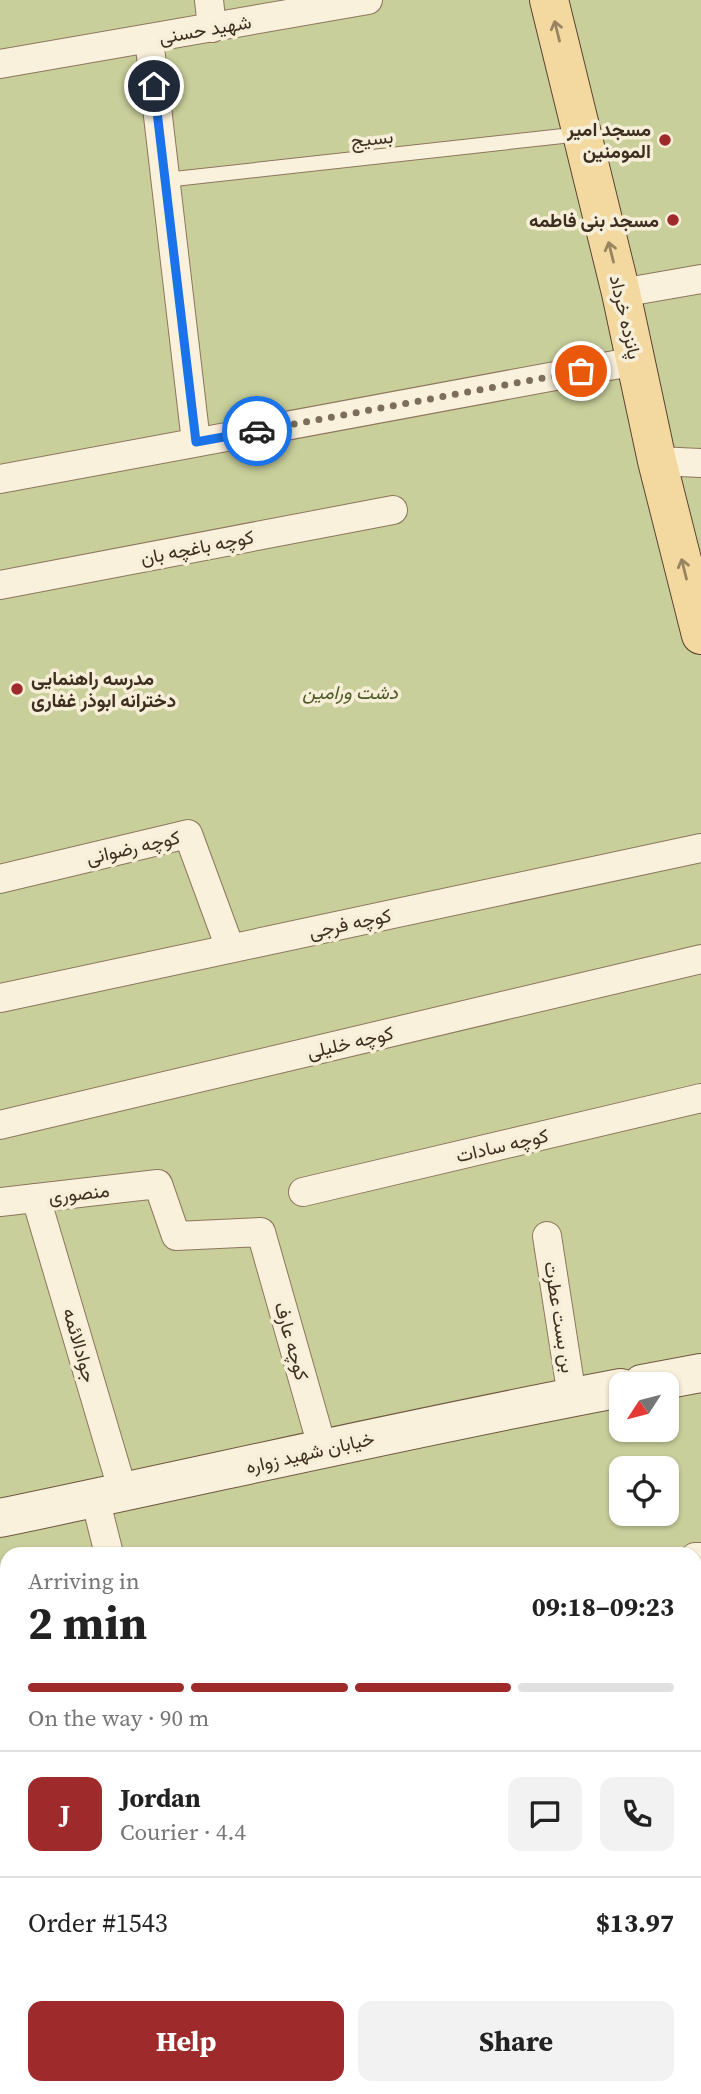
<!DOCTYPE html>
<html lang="en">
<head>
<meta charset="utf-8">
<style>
	:root { --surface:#fff; --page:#f2f2f2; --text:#222; --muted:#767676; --line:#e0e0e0; --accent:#9e2a2b }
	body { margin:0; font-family:"Source Serif 4",Vazirmatn,serif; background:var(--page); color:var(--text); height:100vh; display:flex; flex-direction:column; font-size:26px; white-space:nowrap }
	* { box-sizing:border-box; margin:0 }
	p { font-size:23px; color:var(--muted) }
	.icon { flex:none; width:38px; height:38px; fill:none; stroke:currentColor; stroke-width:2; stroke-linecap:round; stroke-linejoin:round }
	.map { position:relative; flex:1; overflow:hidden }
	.panel { position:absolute; left:0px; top:1547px; width:702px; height:548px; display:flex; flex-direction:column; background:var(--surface); border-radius:21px 21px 0 0; box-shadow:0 2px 5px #0004 }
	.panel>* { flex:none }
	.needle { width:46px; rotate:234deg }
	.controls { position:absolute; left:609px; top:1372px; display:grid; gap:14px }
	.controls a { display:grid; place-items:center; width:70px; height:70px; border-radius:14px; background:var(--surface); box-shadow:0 2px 5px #0004; font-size:35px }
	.pin { position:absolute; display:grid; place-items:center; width:60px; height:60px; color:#fff; margin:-30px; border:4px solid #fff; border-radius:50%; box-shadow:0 2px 7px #0007 }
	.courier { position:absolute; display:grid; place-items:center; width:70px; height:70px; margin:-35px; border:5px solid #1a73e8; border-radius:50%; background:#fff; color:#222; box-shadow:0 2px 9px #0007 }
	.overview em { font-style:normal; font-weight:700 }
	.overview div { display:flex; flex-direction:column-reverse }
	.overview { display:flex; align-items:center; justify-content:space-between; height:119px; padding:0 28px }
	h1 { font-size:46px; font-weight:700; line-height:52px }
	.bar { display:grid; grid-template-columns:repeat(4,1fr); gap:10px 7px; align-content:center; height:84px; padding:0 28px }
	.bar i { height:9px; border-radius:5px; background:var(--line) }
	.bar .selected { background:var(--accent) }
	.bar p { grid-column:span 4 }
	.line { display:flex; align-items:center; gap:18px; padding:0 28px; border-top:2px solid var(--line) }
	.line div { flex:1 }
	.round { display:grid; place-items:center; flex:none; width:74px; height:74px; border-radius:14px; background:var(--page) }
	.button { display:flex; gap:14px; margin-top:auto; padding:14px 28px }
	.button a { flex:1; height:80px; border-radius:14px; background:var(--accent); color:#fff; font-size:28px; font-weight:700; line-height:80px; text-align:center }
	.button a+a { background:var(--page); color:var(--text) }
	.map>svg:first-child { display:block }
	.green { fill:#c9cf9b; fill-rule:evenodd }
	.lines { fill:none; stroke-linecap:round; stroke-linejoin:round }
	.lane-casing { stroke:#8d765c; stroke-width:16 }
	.street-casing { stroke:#8d765c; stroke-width:30 }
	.secondary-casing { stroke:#6f573f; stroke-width:40 }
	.primary-casing { stroke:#5b4430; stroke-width:40 }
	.lane { stroke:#faf1dc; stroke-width:14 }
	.street { stroke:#faf1dc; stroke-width:28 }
	.secondary { stroke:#faf1dc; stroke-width:38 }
	.primary { stroke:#f3d9a0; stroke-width:38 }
	.oneway { stroke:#988460 }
	.done { stroke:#7c6e5b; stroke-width:7; stroke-dasharray:0 12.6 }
	.route { stroke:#1a73e8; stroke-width:9 }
	.poi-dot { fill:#9e2a2b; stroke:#f7eed8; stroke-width:2.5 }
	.labels { text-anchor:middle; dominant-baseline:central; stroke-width:7; stroke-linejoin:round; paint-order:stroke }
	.street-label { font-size:19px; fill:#3d2e20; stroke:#f7eed8 }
	.poi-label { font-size:19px; font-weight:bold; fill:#3d2e20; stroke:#f7eed8; text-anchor:end }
	.park-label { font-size:19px; font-style:italic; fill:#4d5a26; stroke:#f7eed8 }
</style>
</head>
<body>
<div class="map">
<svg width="701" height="2094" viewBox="0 0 701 2094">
	<rect width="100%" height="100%" fill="#f0e4c8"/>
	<!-- green -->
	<path class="green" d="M0,0H701V2094H0ZM621,1384H667V1430H621ZM621,1468H667V1514H621ZM7,1554H695V2088H7Z"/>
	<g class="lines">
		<defs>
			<g id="lane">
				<polyline points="165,180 581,134"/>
				<polyline points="0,2034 7,2032"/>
			</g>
			<g id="street">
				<polyline points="209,0 212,28"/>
				<polyline points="149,39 196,442"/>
				<polyline points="0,64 368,0"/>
				<polyline points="621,293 701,279"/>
				<polyline points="657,461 701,463"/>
				<polyline points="0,479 636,361"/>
				<polyline points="0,585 393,510"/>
				<polyline points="0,879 188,834 230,948"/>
				<polyline points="0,998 701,848"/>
				<polyline points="0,1125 701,959"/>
				<polyline points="303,1192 701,1098"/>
				<polyline points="36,1198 123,1492"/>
				<polyline points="0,1202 158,1184 176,1236 261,1232 323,1450"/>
				<polyline points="547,1236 572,1397"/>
				<polyline points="95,1498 109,1554"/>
				<polyline points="695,1557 701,1557"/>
				<polyline points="0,1707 7,1706"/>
				<polyline points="473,2088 473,2094"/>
				<polyline points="603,2094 604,2088"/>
			</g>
			<g id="secondary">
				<polyline points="642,1384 701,1373"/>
				<path d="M0,1518C207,1475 413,1427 621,1388"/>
			</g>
			<polyline id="primary" points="549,0 621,293 657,461 701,635"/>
		</defs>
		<!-- lane casing -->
		<use href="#lane" class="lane-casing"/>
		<!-- street casing -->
		<use href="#street" class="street-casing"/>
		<!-- secondary casing -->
		<use href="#secondary" class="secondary-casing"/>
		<!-- primary casing -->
		<use href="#primary" class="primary-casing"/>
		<!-- lane -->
		<use href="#lane" class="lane"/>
		<!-- street -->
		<use href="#street" class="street"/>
		<!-- secondary -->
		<use href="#secondary" class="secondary"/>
		<!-- primary -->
		<use href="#primary" class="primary"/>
	</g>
	<!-- one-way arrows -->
	<defs><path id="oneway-shaft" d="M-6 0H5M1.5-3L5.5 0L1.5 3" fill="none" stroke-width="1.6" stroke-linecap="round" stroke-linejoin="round" transform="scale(1.75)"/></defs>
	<g class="oneway">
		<use href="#oneway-shaft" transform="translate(557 31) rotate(-104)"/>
		<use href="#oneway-shaft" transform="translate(611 252) rotate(-104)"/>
		<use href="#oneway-shaft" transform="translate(684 569) rotate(-104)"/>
	</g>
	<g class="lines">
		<!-- done -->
		<polyline class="done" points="257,431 581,371"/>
		<!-- route -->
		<polyline class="route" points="154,86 196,442 257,431"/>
	</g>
	<!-- markers -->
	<g class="poi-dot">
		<circle cx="665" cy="140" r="7"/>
		<circle cx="673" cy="220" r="7"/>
		<circle cx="17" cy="689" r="7"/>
	</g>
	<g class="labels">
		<!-- street labels -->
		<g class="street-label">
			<text transform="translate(205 29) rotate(-10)">شهید حسنی</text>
			<text transform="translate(372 138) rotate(-6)">بسیج</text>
			<text transform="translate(626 317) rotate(77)">پانزده خرداد</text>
			<text transform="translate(197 547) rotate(-11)">کوچه باغچه بان</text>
			<text transform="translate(133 847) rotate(-13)">کوچه رضوانی</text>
			<text transform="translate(350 923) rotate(-12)">کوچه فرجی</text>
			<text transform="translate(350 1042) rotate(-13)">کوچه خلیلی</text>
			<text transform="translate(502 1145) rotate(-13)">کوچه سادات</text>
			<text transform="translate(79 1193) rotate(-6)">منصوری</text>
			<text transform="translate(560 1317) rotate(81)">بن بست عطرت</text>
			<text transform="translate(292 1341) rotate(74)">کوچه عارف</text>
			<text transform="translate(80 1345) rotate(74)">جوادالائمه</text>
			<text transform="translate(310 1452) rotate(-13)">خیابان شهید زواره</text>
		</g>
		<!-- poi labels -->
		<g class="poi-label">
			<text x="651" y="129">مسجد امیر<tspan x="651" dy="22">المومنین</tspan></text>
			<text x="659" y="220">مسجد بنی فاطمه</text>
			<text x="31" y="678" text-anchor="start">مدرسه راهنمایی<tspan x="31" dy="22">دخترانه ابوذر غفاری</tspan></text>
		</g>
		<!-- park labels -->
		<g class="park-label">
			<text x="350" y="692">دشت ورامین</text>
		</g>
	</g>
</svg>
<div class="controls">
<a><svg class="needle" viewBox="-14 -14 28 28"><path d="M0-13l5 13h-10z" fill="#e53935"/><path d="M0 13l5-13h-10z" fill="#767676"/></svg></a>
<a><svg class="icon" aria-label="locate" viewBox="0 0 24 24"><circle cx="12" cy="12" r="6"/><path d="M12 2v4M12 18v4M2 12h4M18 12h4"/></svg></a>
</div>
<div class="pin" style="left:581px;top:371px;background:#ea580c"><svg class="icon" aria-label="bag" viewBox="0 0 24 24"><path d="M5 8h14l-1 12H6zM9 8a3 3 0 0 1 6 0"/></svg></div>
<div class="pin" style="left:154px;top:86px;background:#1f2937"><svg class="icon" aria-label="home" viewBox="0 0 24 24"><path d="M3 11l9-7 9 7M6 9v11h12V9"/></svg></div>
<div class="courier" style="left:257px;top:431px"><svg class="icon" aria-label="car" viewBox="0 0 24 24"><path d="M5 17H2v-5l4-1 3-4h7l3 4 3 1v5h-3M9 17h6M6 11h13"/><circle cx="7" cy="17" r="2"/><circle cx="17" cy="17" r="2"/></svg></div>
<section class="panel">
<div class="overview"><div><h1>2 min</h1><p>Arriving in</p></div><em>09:18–09:23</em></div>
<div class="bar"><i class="selected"></i><i class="selected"></i><i class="selected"></i><i></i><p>On the way · 90 m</p></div>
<div class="line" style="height:126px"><b class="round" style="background:var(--accent);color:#fff">J</b><div><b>Jordan</b><p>Courier · 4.4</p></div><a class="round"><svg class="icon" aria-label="chat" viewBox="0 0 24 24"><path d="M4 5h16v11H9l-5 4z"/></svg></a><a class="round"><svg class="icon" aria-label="phone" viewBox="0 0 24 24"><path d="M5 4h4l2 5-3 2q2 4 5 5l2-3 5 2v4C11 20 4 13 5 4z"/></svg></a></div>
<div class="line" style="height:91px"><div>Order #1543</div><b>$13.97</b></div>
<div class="button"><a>Help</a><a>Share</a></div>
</section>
</div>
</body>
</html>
